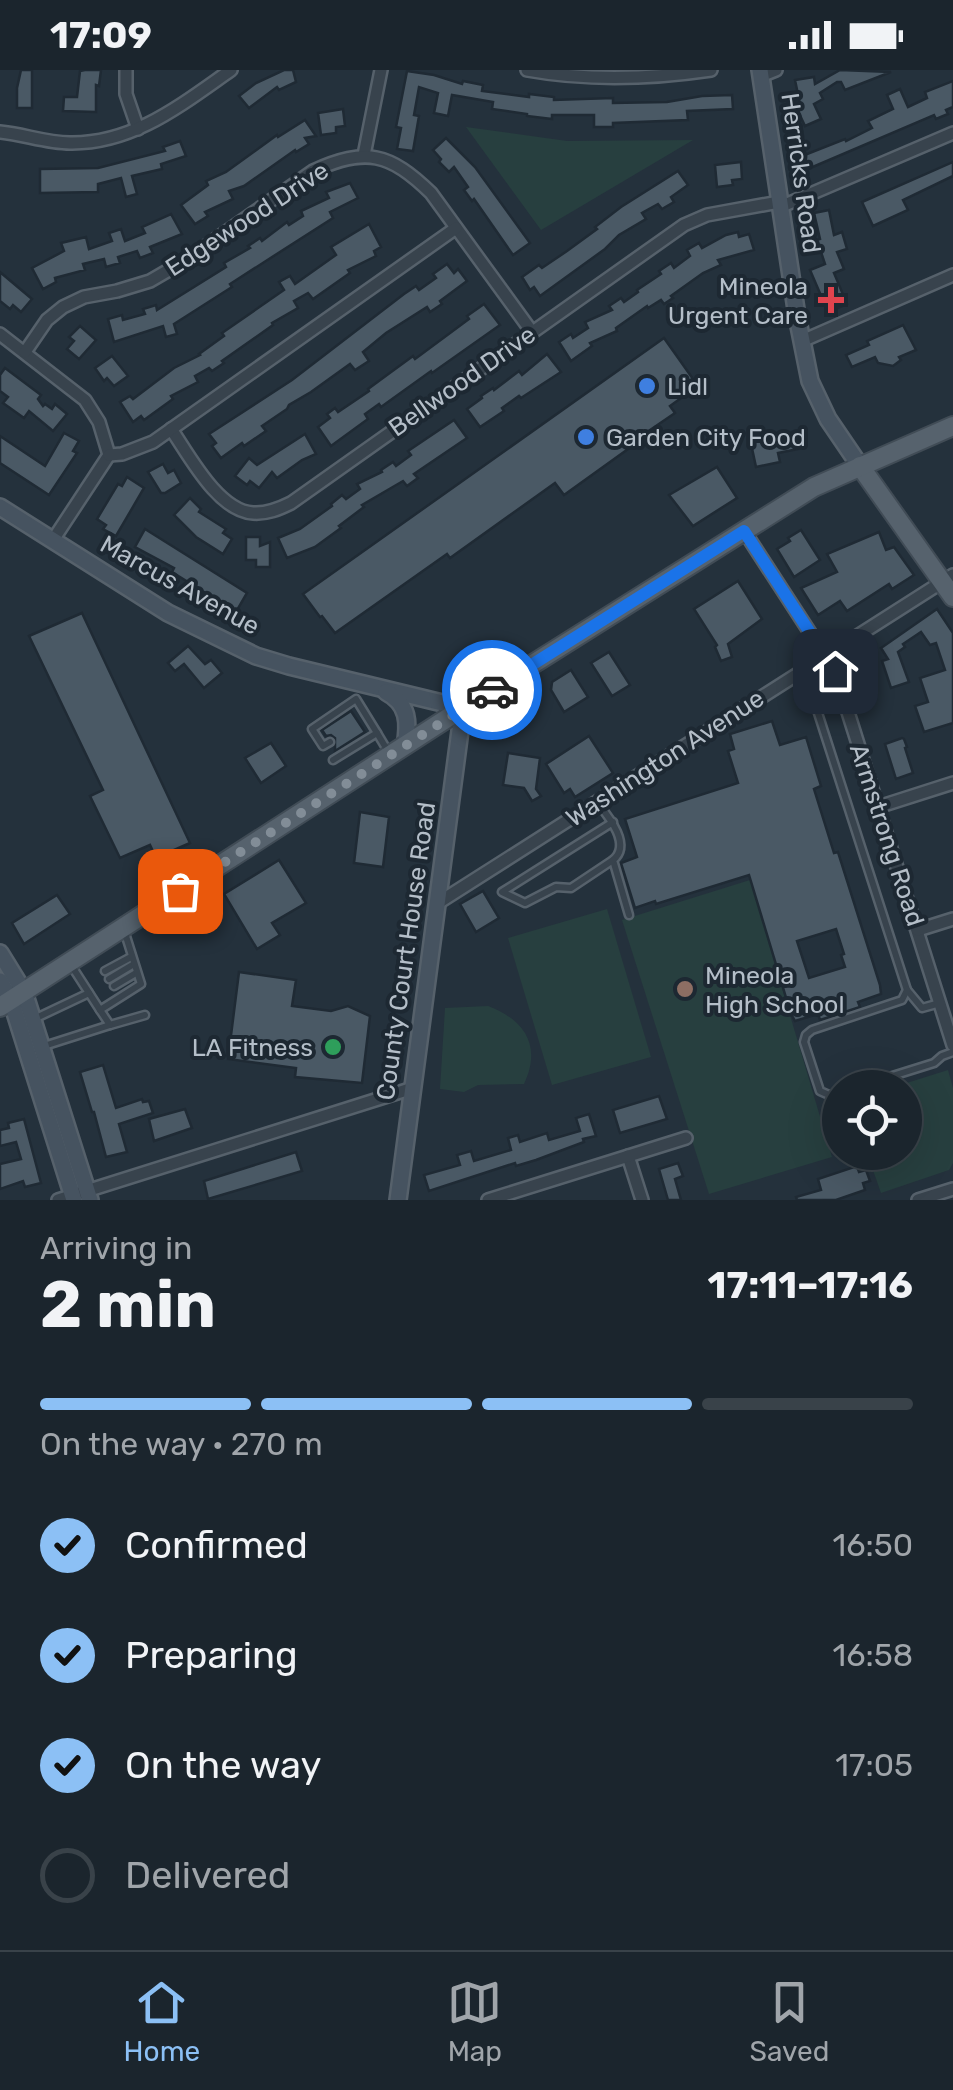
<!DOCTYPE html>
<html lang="en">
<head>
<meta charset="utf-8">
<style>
	:root { --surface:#1b252d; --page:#283139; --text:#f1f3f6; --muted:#a0a5aa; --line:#394249; --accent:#8cc0f5 }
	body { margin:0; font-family:Rubik,sans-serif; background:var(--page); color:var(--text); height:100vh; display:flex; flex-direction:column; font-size:38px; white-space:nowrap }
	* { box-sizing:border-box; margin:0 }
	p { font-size:32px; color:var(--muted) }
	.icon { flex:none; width:55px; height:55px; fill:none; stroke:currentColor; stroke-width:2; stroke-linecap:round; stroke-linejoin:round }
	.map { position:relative; height:1130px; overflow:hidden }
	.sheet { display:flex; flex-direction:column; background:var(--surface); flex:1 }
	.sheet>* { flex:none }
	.buttons { position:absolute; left:822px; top:1000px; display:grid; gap:20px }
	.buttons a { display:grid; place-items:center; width:100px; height:100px; border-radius:50%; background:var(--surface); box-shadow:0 10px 40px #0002,0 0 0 2px var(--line); font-size:50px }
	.pin { position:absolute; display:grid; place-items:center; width:85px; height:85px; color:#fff; margin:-42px; border-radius:20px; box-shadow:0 5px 15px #0006 }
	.courier { position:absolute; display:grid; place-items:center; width:100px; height:100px; margin:-50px; border:8px solid #1a73e8; border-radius:50%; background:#fff; color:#222; box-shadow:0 2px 12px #0007 }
	.head em { font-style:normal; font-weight:700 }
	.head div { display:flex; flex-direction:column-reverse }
	.head { display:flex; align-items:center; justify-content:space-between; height:170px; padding:0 40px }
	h1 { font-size:65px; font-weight:700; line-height:75px }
	.bar { display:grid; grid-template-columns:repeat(4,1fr); gap:15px 10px; align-content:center; height:120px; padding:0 40px }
	.bar i { height:12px; border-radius:8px; background:var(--line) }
	.bar .active { background:var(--accent) }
	.bar p { grid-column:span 4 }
	ol { padding:0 40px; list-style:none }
	li { display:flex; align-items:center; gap:30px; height:110px }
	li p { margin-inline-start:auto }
	li .icon { padding:10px; border-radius:50%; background:var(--accent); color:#111; stroke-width:4 }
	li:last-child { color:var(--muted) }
	li i { width:55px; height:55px; border:5px solid var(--line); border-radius:50% }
	.status { display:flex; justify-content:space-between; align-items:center; height:70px; padding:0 50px; background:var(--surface); direction:ltr }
	.status svg { height:28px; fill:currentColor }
	.tabs { display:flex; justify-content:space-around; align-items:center; height:140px; border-top:2px solid var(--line); background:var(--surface); font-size:28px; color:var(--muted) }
	.tabs a { display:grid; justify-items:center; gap:5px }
	.tabs .active { color:var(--accent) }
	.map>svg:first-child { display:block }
	.green { fill:#273f3f }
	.building { fill:#4a5965; stroke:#1f2a34; stroke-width:2.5; fill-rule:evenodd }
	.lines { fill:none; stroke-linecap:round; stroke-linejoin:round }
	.lane-casing { stroke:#56616b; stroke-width:11 }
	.street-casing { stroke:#56616b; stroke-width:16 }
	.secondary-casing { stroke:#56616b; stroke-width:20 }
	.primary-casing { stroke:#414c56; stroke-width:22 }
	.lane { stroke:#38434d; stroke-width:6 }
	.street { stroke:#38434d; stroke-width:11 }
	.secondary { stroke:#465360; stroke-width:15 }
	.primary { stroke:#56626d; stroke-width:18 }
	.done { stroke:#828d97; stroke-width:10; stroke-dasharray:0 18 }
	.route { stroke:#1a73e8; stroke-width:12 }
	.health-dot { fill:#e0444e; stroke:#1d2832; stroke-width:4 }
	.shop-dot { fill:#3f7fe0; stroke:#1d2832; stroke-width:4 }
	.education-dot { fill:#8d6e63; stroke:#1d2832; stroke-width:4 }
	.leisure-dot { fill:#2e9e5b; stroke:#1d2832; stroke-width:4 }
	.labels { text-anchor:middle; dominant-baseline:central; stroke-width:8; stroke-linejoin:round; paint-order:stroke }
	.street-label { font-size:25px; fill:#b4bec8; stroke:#1d2832 }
	.poi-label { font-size:25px; fill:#b4bec8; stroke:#1d2832; text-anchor:start }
</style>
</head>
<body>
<div class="status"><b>17:09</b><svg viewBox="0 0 49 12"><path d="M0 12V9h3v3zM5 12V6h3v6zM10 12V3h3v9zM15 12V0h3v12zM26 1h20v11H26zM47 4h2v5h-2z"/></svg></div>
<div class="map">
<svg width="953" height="1130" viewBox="0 0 953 1130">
	<rect width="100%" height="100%" fill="#24313c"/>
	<!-- green -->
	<g class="green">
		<polygon points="466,57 567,71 693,70 541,160"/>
		<polygon points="750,810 832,1087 709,1124 622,850"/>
		<polygon points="607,839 651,987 552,1015 508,868"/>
		<path d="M488,936C525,950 542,976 524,1014L478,1015L464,1022L440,1019L445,938Z"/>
		<polygon points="948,1000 953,1018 953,1093 949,1100 881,1123 867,1083 905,1082 905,1018 894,1017"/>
	</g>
	<!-- building -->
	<g class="building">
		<polygon points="21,0 32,0 32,38 17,38 17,18"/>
		<polygon points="85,0 101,0 99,16 96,15 96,42 63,41 64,27 77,27 80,1"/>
		<polygon points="284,0 293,0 296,12 279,20 277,17 249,38 239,26 256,13"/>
		<polygon points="840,0 891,2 845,20 841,12 837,12 820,23 823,29 814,34 821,49 805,56 798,41 801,39 795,10 814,7 815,14"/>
		<polygon points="407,1 434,5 462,14 463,11 483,15 482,21 529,27 529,24 554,27 554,30 613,28 613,33 667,32 702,26 732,25 733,39 687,41 688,50 613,53 613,57 594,57 594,45 552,45 552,49 527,46 527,44 492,39 493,32 452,25 448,46 434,43 438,23 419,17 414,45 419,46 413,81 397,79 401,58 396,57"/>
		<polygon points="953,11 953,37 946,40 948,44 936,49 934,45 808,99 802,86 845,69 846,71 872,58 868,51 893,39 887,25 900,19 908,37 927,28 925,22"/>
		<polygon points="343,39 345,56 336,57 336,63 321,65 318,43"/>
		<polygon points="305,50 316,66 305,68 309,74 296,82 295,80 244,116 229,121 233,129 205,142 208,146 195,154 181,135 208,115 206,111 226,102 277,65 278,67"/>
		<polygon points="446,68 475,97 530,173 513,185 474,129 472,131 464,120 468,117 454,97 449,102 439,92 441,89 433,80"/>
		<polygon points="180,71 186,86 161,94 162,99 132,106 137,124 126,127 121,108 98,114 98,122 40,123 40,99 98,98 165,81 163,77"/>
		<polygon points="741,92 742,109 732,110 733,115 717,117 715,95"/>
		<polygon points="953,92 953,106 903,130 908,140 873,156 862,132"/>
		<polygon points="678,101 688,115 671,127 674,132 662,139 658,134 642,143 646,149 619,165 605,179 540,226 534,217 530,220 522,207 539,195 542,198 567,181 597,159 595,157 621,137"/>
		<polygon points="350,113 358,128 330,142 333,148 230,214 232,217 174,254 177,264 166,267 163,256 114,272 108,249 122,245 123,250 145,244 143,239 156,235 157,240 226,197 224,193 250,178 248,176 260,168 262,171 287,152 289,155 303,146 301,141 329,128 326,122"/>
		<polygon points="829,140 834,165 842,162 847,179 837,182 844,199 834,203 847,234 828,242 810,200 825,194 817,170 820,169 814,143"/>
		<polygon points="171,144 182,164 150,177 153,183 140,188 137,181 118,187 120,193 106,197 104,189 83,194 85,200 55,208 56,212 43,219 32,198 64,181 61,173 86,167 89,179 112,171 109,163 121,159 125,171 145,163 142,157"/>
		<polygon points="369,154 381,177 374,181 376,186 348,200 350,203 313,229 308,223 294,231 298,238 272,253 273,255 222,291 224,293 212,301 209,298 195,306 198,312 171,326 173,329 144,350 141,346 133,352 120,332 130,326 133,329 174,298 200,285 199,284 224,266 222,263 284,220 279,212 290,206 295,214 336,185 331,177"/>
		<polygon points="738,162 739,167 749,164 754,180 718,190 721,195 703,203 671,226 673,228 664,234 661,230 648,238 647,236 616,258 617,261 590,273 592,276 571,291 559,272 571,264 573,268 588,258 585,252 612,240 609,236 621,228 624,232 638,222 637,220 661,204 659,201 671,193 674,198 690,186 687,180 699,173 702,178 726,165"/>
		<polygon points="447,194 454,203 458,199 467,211 440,231 442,234 430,242 427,237 386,263 363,282 369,291 355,300 350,294 311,322 289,335 287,339 262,356 266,361 244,376 242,373 221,388 212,376 216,373 209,364 292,310 404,224 416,216 419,220 436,208 433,204"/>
		<polygon points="0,202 32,229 21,242 13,235 10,239 0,231"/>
		<polygon points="484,234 500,255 432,303 431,301 381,337 379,334 365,344 368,349 331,376 318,357 330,348 327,344 335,338 338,342 369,321 368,319 387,305 413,286 415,289 469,249 467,246"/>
		<polygon points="903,255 916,280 899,287 901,290 893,296 878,293 875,287 852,297 846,285 869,275 867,271"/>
		<polygon points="80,256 96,270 79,289 67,279 74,271 69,267"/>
		<polygon points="664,268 698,316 670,336 675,343 640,367 642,369 564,425 555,413 450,488 447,484 335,563 322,546 320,547 303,524"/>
		<polygon points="547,284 561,302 521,328 519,326 502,338 504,341 480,357 467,339 482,328 481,326 493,318 494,320 519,301 522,305"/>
		<polygon points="112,286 128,306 114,316 107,308 104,311 95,298"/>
		<polygon points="5,298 41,325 38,329 43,336 45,334 52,339 55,334 67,344 53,361 29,341 24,348 3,333 8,327 0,321 0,305"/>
		<polygon points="454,350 467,368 414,404 418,408 407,416 403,411 362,435 364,437 339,456 341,458 315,477 287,488 278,468 300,459 332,436 331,434 342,425 346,429 360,419 357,414 382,402 381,400 393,392 396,396 411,385 408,381"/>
		<polygon points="64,363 79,371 73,381 77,383 49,425 0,393 0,366 45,396"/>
		<polygon points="305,364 316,384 302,390 277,408 272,402 259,418 250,411 247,415 235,406 249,388 257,395"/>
		<polygon points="775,364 776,369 795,364 798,379 778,383 780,392 756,397 750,369"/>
		<polygon points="163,394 168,403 174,400 181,413 165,423 161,423 148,402"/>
		<polygon points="717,397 737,428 693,456 669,425"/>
		<polygon points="127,407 144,418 116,466 103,459 106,455 97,449 118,414 122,416"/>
		<polygon points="190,428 201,439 199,442 226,459 223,463 232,469 223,484 196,467 174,445"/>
		<polygon points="145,459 247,523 236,542 172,502 174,498 135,477"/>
		<polygon points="801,460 820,490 794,507 777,479 790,471 788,468"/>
		<polygon points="879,462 886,480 894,477 914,505 892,519 889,514 847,541 840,531 818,545 801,518 837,502 827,484"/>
		<polygon points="246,467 260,467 260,476 270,472 270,497 256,497 256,490 246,490"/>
		<polygon points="738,511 762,549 728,574 732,587 721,591 715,577 717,575 694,539"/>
		<polygon points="937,539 953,563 953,653 924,662 915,636 928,632 920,608 945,600 936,573 930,575 921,562 903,574 905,577 898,582 909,612 891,618 882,591 888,589 881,578"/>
		<polygon points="82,543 190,773 156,788 150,775 120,788 90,726 103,720 29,566"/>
		<polygon points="188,576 205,594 211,590 222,603 204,618 184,594 175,601 168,593"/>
		<polygon points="609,582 630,615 612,626 591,593"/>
		<polygon points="571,600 588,627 564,642 551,620 552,612"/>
		<polygon points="351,641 365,662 335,681 335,668 331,665 326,666 322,660"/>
		<path d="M772,651L780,675L806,667L821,716L814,719L834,783L838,782L880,915L881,924L858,932L860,937L820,950L818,944L795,951L791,944L749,805L656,834L655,831L635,838L621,793L637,787L625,749L738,713L728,681L734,679L730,664ZM836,859L844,884L841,885L845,897L809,908L797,871Z"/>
		<polygon points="589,666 613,703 575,727 570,719 564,723 546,694"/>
		<polygon points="902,668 904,669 907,677 905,678 913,703 896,709 885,674"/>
		<polygon points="271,673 286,696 261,713 245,688"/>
		<polygon points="508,683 540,688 536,719 541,726 532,731 524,718 503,715"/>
		<polygon points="360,742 389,747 383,797 354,793"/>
		<polygon points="279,790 306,833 272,853 280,865 257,879 224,824"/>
		<polygon points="483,821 499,848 476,862 460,834"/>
		<polygon points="57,825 70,844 24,874 12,853"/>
		<polygon points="239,902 296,910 292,936 331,941 348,936 370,946 362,1013 295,1007 296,998 228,989"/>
		<polygon points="103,995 116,1038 142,1029 143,1032 149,1031 153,1043 119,1054 127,1082 106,1087 94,1042 92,1042 80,1002"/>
		<polygon points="659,1026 667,1049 620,1063 613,1040"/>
		<polygon points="185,1039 192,1058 154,1071 149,1049"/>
		<polygon points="589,1044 596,1066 583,1069 584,1072 536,1090 516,1096 515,1093 429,1121 424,1105 460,1095 457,1085 471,1081 474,1091 511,1080 508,1068 518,1065 520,1072 547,1063 549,1070 580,1061 576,1048"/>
		<polygon points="24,1049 41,1113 25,1117 23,1111 0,1119 0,1094 21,1089 16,1072 0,1076 0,1060 9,1058 8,1053"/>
		<polygon points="296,1082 302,1101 208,1129 204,1111"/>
		<polygon points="678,1093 683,1106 675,1109 681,1130 668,1130 659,1099"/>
		<polygon points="857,1096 859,1102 866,1100 870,1111 863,1113 865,1120 836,1130 797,1130 796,1127 821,1120 818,1109"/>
	</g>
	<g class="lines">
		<defs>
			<g id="lane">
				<polyline points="801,603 809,615 907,920 922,938 940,933"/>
				<polyline points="377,663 389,683"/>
				<polyline points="330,672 323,676 312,659 356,629 377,663 333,690"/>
				<path d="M597,732C609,747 632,775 613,790L629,845"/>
				<polyline points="613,790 571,818 556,817 525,833 502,822 613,752"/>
				<polyline points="71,895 100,940"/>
				<polyline points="105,901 131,887"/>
				<polyline points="109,909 134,894"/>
				<polyline points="114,916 136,903"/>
				<polyline points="34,949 89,923"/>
				<polyline points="110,955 145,945"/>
				<polyline points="44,976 110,955 100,940 141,914 124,860"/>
				<polyline points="854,1018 934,993 942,986 953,982"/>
				<polyline points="840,1022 829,1025 820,1021 804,972 806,965 812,960 902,930 907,920"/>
			</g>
			<g id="street">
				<polyline points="126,0 126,24 138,59"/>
				<path d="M527,0C588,11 650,9 711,0"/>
				<polyline points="761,6 776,0"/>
				<path d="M0,62C23,64 46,73 70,73C133,74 181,35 231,0"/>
				<polyline points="364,85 381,0"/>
				<polyline points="780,137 953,63"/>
				<polyline points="0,264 85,330 99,352 109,385 53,470"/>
				<polyline points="802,271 953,205"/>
				<path d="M25,282L47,250L63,237L84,227L117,221L150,211L186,190L313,101C366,77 390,83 431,123L532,262"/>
				<path d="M171,359C189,385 218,441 253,443C267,444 279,439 291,433L684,155L707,145L779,132"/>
				<polyline points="109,385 122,384 153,372 456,158"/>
				<polyline points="744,461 835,601 953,975"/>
				<polyline points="878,737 953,713"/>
				<polyline points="438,833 953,505"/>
				<polyline points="918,860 953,849"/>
				<polyline points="628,1086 642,1130"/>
				<polyline points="58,1130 413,1018"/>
				<polyline points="488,1130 686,1068"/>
				<polyline points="918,1130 953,1119"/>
			</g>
			<g id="secondary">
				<polyline points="760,0 797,246 810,311 828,349 860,396"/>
				<polyline points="0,437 168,543 256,586 289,596 463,638 398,1130"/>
				<path d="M386,622C409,634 409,653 405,676"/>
				<polyline points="0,883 24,922 90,1130"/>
				<polyline points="0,911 11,930 74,1130"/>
			</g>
			<g id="primary">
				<polyline points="860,396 953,527"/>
				<polyline points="0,937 463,638 814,417 953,356"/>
			</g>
		</defs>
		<!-- lane casing -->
		<use href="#lane" class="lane-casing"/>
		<!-- street casing -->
		<use href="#street" class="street-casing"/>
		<!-- secondary casing -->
		<use href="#secondary" class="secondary-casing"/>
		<!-- primary casing -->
		<use href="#primary" class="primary-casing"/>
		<!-- lane -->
		<use href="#lane" class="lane"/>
		<!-- street -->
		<use href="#street" class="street"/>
		<!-- secondary -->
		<use href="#secondary" class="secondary"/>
		<!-- primary -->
		<use href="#primary" class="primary"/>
	</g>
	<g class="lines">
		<!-- done -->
		<polyline class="done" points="180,821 492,620"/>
		<!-- route -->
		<polyline class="route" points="492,620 744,461 835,601"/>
	</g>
	<!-- markers -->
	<path class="health-dot" d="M826 215h10v10h10v10h-10v10h-10v-10h-10v-10h10z"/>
	<g class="shop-dot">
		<circle cx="647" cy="316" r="10"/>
		<circle cx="586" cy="367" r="10"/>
	</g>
	<circle class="education-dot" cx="685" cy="919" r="10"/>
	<circle class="leisure-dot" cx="333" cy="977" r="10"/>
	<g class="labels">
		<!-- street labels -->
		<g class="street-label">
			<text transform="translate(801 103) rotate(82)">Herricks Road</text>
			<text transform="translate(247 149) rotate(-33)">Edgewood Drive</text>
			<text transform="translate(462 311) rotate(-35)">Bellwood Drive</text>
			<text transform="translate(180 515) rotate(29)">Marcus Avenue</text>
			<text transform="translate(665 688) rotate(-33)">Washington Avenue</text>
			<text transform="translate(887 765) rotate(72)">Armstrong Road</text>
			<text transform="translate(406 881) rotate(-82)">County Court House Road</text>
		</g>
		<!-- poi labels -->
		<g class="poi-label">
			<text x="808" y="216" text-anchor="end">Mineola<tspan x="808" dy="29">Urgent Care</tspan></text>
			<text x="667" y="316">Lidl</text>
			<text x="606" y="367">Garden City Food</text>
			<text x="705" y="905">Mineola<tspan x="705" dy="29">High School</tspan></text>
			<text x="313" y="977" text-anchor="end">LA Fitness</text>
		</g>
	</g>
</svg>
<div class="buttons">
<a><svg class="icon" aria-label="locate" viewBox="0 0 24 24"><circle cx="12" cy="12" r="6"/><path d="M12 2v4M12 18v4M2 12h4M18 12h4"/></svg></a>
</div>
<div class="pin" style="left:180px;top:821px;background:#ea580c"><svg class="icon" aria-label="bag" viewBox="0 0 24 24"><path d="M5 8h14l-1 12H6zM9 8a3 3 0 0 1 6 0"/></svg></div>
<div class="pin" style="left:835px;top:601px;background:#1f2937"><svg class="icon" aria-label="home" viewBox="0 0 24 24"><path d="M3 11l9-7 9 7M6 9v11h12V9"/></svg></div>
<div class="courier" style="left:492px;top:620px"><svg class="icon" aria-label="car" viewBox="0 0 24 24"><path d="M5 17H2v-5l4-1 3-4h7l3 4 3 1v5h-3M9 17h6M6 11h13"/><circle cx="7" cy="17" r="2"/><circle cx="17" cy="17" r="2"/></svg></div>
</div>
<section class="sheet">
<div class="head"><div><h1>2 min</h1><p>Arriving in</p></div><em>17:11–17:16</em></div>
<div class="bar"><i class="active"></i><i class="active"></i><i class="active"></i><i></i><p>On the way · 270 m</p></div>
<ol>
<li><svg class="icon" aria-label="check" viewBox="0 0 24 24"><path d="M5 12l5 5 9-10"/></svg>Confirmed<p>16:50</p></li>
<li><svg class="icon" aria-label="check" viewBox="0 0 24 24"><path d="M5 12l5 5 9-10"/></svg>Preparing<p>16:58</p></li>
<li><svg class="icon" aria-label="check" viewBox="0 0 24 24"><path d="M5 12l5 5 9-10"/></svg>On the way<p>17:05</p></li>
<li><i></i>Delivered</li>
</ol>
</section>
<nav class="tabs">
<a class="active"><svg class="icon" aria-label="home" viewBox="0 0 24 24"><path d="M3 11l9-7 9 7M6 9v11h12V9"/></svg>Home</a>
<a><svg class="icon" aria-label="map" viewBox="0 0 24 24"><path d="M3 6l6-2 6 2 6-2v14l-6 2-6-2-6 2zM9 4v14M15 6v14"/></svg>Map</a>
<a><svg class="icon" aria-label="saved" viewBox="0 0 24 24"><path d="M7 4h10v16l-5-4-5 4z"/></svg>Saved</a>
</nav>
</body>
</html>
